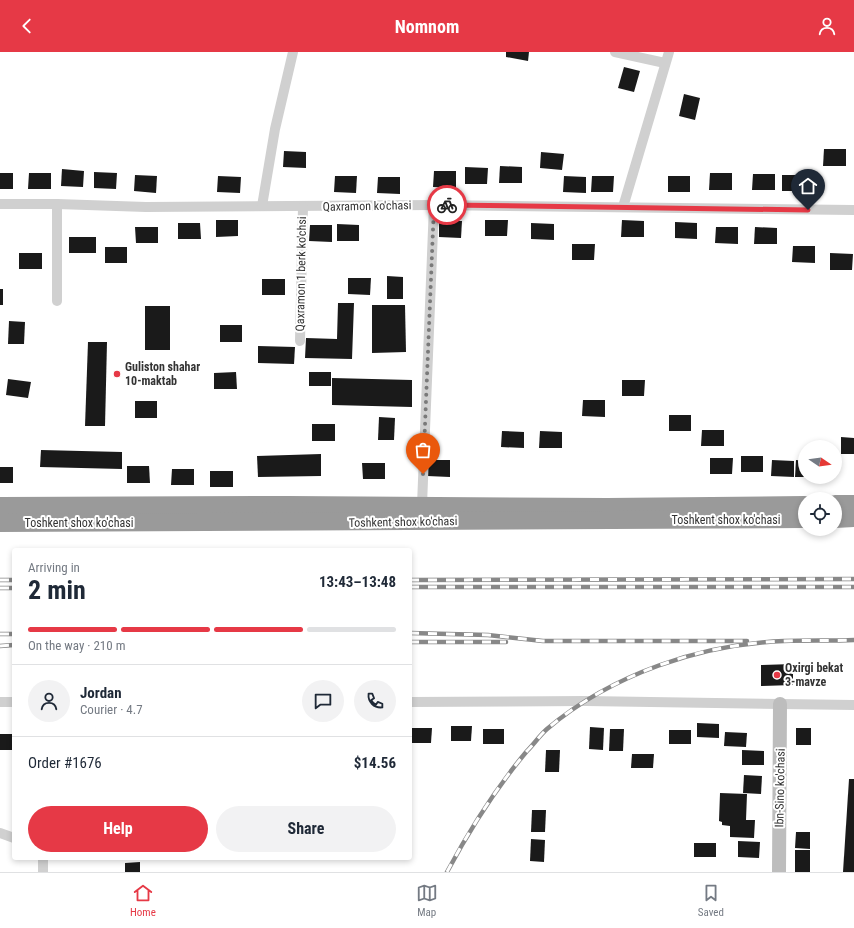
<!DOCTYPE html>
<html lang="en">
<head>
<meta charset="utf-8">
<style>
	:root { --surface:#fff; --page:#f2f2f3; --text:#1f2937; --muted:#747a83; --line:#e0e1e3; --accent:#e63946 }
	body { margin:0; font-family:"Roboto Condensed",sans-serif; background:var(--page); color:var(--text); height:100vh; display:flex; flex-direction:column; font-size:15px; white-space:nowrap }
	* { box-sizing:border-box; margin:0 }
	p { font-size:13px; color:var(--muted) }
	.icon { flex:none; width:22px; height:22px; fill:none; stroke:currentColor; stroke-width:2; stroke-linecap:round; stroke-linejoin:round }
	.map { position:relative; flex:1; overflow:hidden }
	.side { position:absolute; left:12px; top:496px; width:400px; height:312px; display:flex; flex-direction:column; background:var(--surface); border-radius:4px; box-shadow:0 2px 6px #0003 }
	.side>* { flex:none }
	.needle { width:26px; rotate:103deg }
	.fabs { position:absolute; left:798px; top:388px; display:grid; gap:8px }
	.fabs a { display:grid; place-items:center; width:44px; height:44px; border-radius:50%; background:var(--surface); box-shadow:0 2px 6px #0003; font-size:20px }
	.pin { position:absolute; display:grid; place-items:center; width:34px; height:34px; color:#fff; margin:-41px -17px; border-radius:50% 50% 50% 0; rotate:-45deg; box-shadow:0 0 4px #0007 }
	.pin .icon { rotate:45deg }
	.courier { position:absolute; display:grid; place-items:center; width:40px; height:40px; margin:-20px; border:3px solid #e63946; border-radius:50%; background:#fff; color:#222; box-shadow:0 1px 5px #0007 }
	.summary em { font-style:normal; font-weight:700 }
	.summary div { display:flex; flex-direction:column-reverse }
	.summary { display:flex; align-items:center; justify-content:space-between; height:68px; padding:0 16px }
	h1 { font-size:26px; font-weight:700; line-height:30px }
	.bar { display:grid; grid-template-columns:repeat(4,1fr); gap:6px 4px; align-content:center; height:48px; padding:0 16px }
	.bar i { height:5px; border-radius:3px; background:var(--line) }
	.bar .selected { background:var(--accent) }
	.bar p { grid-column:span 4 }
	.line { display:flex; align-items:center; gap:10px; padding:0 16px; border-top:1px solid var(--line) }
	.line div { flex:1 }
	.round { display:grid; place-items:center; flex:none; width:42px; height:42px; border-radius:21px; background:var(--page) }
	.primary-button { display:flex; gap:8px; margin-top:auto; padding:8px 16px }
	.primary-button a { flex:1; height:46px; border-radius:24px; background:var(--accent); color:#fff; font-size:16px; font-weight:700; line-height:46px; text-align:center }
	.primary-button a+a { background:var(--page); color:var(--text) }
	header { display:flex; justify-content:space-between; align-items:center; height:52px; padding:0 16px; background:var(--accent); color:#fff; font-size:18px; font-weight:700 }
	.tab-bar { display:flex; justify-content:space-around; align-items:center; height:56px; border-top:1px solid var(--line); background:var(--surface); font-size:11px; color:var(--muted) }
	.tab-bar a { display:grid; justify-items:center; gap:2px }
	.tab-bar .selected { color:var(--accent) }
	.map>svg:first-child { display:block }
	.building { fill:#1a1a1a }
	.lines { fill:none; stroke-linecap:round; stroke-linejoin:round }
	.street { stroke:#d0d0d0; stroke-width:10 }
	.secondary { stroke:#bdbdbd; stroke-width:14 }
	.highway { stroke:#9a9a9a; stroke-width:18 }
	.rail-casing { stroke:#888; stroke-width:4.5 }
	.rail { stroke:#fff; stroke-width:3; stroke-dasharray:9; stroke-linecap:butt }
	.done { stroke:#7a7a7a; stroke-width:4; stroke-dasharray:0 7.2 }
	.route { stroke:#e63946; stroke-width:5 }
	.poi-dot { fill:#e63946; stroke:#fff; stroke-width:1.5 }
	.labels { text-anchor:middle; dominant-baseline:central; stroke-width:4; stroke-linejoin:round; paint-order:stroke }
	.street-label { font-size:12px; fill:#333; stroke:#fff }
	.poi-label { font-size:12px; font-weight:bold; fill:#333; stroke:#fff; text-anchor:start }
</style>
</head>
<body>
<header><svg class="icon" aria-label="back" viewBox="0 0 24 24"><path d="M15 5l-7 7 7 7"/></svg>Nomnom<svg class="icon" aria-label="person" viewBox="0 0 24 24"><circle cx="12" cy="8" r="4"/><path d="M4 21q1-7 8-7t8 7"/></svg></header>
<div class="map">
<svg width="854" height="820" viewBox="0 0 854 820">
	<rect width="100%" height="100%" fill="#fff"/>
	<!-- building -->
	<g class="building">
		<polygon points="506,0 529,0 528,9 506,5"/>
		<polygon points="624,15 640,19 634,40 618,36"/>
		<polygon points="684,42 700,46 695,68 679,64"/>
		<polygon points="824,97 846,97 846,114 823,114"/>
		<polygon points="284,99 306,100 306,116 283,115"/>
		<polygon points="541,100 564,102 562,118 540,116"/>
		<polygon points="500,114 522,115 522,131 499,131"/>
		<polygon points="465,115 488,116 487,132 465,132"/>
		<polygon points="62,117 84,119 83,135 61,134"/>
		<polygon points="434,119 456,119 456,136 433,135"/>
		<polygon points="94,120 117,121 116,137 94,136"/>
		<rect x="0" y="121" width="13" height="16"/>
		<polygon points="29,121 51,121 51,137 28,137"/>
		<polygon points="710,121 732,121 732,138 709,138"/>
		<polygon points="753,122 775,122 775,138 752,138"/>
		<polygon points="135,123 157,124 156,141 134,139"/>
		<rect x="782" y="123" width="23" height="16"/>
		<polygon points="218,124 241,125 240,141 217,140"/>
		<polygon points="335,124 357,124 356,141 334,140"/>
		<polygon points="564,124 586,125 586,141 563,140"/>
		<polygon points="592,124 614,124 613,140 591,140"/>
		<rect x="668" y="124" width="22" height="16"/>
		<polygon points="378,125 400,125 400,142 377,141"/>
		<polygon points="216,168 238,168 238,184 216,185"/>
		<polygon points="485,168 508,168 507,184 485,184"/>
		<polygon points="622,168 644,169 644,185 621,185"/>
		<polygon points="439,169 462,169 461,186 439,185"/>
		<polygon points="675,170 697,171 697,187 675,186"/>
		<polygon points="178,171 200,171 201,187 178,187"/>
		<polygon points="531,171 554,172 554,188 531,187"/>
		<polygon points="337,172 359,173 359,189 337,189"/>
		<polygon points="310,173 332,173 332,190 309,189"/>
		<polygon points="135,175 158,175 158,191 136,191"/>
		<polygon points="716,175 738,175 738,192 715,191"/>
		<polygon points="755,175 777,176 777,192 754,192"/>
		<rect x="69" y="185" width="27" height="16"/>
		<polygon points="572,192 595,192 594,208 572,208"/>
		<polygon points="793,194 815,194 815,211 792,210"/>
		<rect x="105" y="195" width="22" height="16"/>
		<rect x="19" y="201" width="23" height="16"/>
		<polygon points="830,201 853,202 852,218 830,218"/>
		<polygon points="387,224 403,225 403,247 387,247"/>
		<polygon points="348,226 371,226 370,243 348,242"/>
		<rect x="262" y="227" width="23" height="16"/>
		<rect x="0" y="237" width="3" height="16"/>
		<polygon points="338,251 354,251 352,307 305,306 306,286 337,287"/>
		<polygon points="372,253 405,253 406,300 372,301"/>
		<rect x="145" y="254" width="25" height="44"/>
		<polygon points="9,269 25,270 24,292 8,292"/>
		<rect x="220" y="273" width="22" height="17"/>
		<polygon points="88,290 107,290 105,374 85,374"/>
		<polygon points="258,294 295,295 294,312 258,311"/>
		<polygon points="236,320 237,337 214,337 214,321"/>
		<rect x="309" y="320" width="22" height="14"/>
		<polygon points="332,326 412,328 412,355 332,353"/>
		<polygon points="8,327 31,330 28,346 6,343"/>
		<polygon points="622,328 645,328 644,344 622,344"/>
		<polygon points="583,348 605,348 605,365 582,364"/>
		<rect x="135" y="349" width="22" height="17"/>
		<rect x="669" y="363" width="22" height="16"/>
		<polygon points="379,365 395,366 394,388 378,388"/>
		<rect x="312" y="372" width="23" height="17"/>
		<polygon points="702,378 724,378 724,394 701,394"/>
		<polygon points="502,379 524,380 524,396 501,395"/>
		<polygon points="540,379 562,380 562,396 539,396"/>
		<polygon points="841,385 854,386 854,402 841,402"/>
		<polygon points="41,398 122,400 122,417 40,415"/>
		<polygon points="321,402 321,424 258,425 257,404"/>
		<rect x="741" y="404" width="22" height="16"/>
		<polygon points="710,406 733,406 732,422 710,422"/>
		<polygon points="428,408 450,408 450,425 427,424"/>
		<polygon points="772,408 794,409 794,425 771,424"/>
		<polygon points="796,408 805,409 805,425 795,425"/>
		<polygon points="362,411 385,411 385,427 363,427"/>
		<polygon points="127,414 149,414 150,431 127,431"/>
		<rect x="0" y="415" width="13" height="16"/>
		<polygon points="172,417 194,417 194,433 171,433"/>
		<rect x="210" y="419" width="23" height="16"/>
		<polygon points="793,612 793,633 761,634 761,613"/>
		<polygon points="697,671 719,672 719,686 697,685"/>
		<polygon points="451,674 472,674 471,689 451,689"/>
		<polygon points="590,675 604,676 603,698 589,697"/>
		<polygon points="411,676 432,676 431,691 411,691"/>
		<rect x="796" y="676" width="15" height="17"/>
		<rect x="483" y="677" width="21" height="15"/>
		<polygon points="610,677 624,677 623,699 609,699"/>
		<rect x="669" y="678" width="22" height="14"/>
		<polygon points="725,680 747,681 746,695 724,694"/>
		<rect x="0" y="682" width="13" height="16"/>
		<polygon points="546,698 560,698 559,720 545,720"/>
		<polygon points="742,698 764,699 764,713 742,713"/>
		<polygon points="632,702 654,702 653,716 631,716"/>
		<polygon points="744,723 762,724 761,742 743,741"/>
		<polygon points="849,727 854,727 854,820 843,820"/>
		<polygon points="720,741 747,742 746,768 755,768 754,786 730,785 730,774 722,773 722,770 719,769"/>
		<polygon points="532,758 546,758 545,780 531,780"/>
		<polygon points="796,780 810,780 810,797 795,796"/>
		<polygon points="531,787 545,788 544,810 530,809"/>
		<polygon points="738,789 760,790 759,806 738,805"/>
		<rect x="694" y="791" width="22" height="14"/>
		<rect x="795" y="798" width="15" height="22"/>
		<polygon points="140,810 140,820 125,820 125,811"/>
	</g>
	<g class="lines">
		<!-- street -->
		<g class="street">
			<polyline points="615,0 665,11"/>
			<polyline points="0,152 57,152 146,155 434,153 854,158"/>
			<polyline points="262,154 275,77 293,0"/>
			<polyline points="623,155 669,0"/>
			<polyline points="57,249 57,152"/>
			<polyline points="300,289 303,155"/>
			<polyline points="422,453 434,153"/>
			<polyline points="0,650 14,650"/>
			<polyline points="410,650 586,649 854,653"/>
			<polyline points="0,781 14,786"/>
			<polyline points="43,820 43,806"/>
		</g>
		<!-- secondary -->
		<polyline class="secondary" points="779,820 780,652"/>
		<!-- highway -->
		<g class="highway">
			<polyline points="835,452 854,452"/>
			<polyline points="0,454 289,453 607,455 805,453"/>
			<polyline points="835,467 854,466"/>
			<polyline points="0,471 805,467"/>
		</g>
		<defs>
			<g id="rail">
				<polyline points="0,528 14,528"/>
				<polyline points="410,528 854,527"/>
				<polyline points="410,535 854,535"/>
				<polyline points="0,536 14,536"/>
				<polyline points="410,581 488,583 543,589 747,589"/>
				<polyline points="0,582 14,582"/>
				<polyline points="410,590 506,590"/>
				<polyline points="0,594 14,593"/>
				<path d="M447,820C470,777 496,736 527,699C534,692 540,683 547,677C612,622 701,592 784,589C808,588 831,589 854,588"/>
			</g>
		</defs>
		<!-- rail casing -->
		<use href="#rail" class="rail-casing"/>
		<!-- rail -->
		<use href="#rail" class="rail"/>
	</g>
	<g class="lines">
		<!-- done -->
		<polyline class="done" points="423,422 434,153 447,153"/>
		<!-- route -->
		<polyline class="route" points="447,153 808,158"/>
	</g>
	<!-- markers -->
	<g class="poi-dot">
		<circle cx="117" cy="322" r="4"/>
		<circle cx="777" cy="623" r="4"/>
	</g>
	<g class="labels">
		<!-- street labels -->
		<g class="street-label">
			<text transform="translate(367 154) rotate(-1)">Qaxramon ko'chasi</text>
			<text transform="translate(301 222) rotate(-89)">Qaxramon 1 berk ko'chsi</text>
			<text x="726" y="468">Toshkent shox ko'chasi</text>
			<text transform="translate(403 470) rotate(-1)">Toshkent shox ko'chasi</text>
			<text x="79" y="471">Toshkent shox ko'chasi</text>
			<text transform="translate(780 736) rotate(-89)">Ibn-Sino ko'chasi</text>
		</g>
		<!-- poi labels -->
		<g class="poi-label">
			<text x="125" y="315">Guliston shahar<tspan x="125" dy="14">10-maktab</tspan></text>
			<text x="785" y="616">Oxirgi bekat<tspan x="785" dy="14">3-mavze</tspan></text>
		</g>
	</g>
</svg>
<div class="fabs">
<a><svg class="needle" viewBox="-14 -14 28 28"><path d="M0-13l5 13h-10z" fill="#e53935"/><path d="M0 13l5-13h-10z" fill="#747a83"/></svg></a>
<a><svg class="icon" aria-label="locate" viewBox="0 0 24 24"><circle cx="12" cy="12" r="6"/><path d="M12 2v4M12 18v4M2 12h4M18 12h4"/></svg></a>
</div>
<div class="pin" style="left:423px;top:422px;background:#ea580c"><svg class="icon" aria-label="bag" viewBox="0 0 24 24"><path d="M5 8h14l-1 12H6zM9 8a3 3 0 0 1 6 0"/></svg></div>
<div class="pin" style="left:808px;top:158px;background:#1f2937"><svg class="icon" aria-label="home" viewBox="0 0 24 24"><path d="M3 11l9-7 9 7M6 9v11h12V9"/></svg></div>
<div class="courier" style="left:447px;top:153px"><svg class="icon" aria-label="bike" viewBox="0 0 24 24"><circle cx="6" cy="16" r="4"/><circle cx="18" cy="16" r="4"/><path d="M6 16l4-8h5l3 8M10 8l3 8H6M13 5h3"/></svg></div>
<section class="side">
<div class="summary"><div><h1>2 min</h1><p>Arriving in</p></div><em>13:43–13:48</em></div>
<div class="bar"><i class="selected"></i><i class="selected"></i><i class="selected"></i><i></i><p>On the way · 210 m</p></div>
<div class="line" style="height:72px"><a class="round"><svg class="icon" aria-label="person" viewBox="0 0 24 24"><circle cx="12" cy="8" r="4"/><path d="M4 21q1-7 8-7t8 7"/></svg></a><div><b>Jordan</b><p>Courier · 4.7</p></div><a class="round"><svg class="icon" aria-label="chat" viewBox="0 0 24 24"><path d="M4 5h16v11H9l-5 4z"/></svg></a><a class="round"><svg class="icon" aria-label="phone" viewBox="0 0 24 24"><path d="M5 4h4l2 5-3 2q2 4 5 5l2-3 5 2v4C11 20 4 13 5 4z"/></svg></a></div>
<div class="line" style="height:52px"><div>Order #1676</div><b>$14.56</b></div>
<div class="primary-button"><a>Help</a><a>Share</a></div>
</section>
</div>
<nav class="tab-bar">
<a class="selected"><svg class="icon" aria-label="home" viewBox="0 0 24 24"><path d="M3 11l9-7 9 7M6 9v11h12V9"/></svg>Home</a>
<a><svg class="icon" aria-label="map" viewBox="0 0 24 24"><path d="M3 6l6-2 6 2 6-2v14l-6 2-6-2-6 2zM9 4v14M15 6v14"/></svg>Map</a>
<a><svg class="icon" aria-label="saved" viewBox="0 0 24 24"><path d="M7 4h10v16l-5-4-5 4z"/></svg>Saved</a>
</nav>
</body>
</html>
